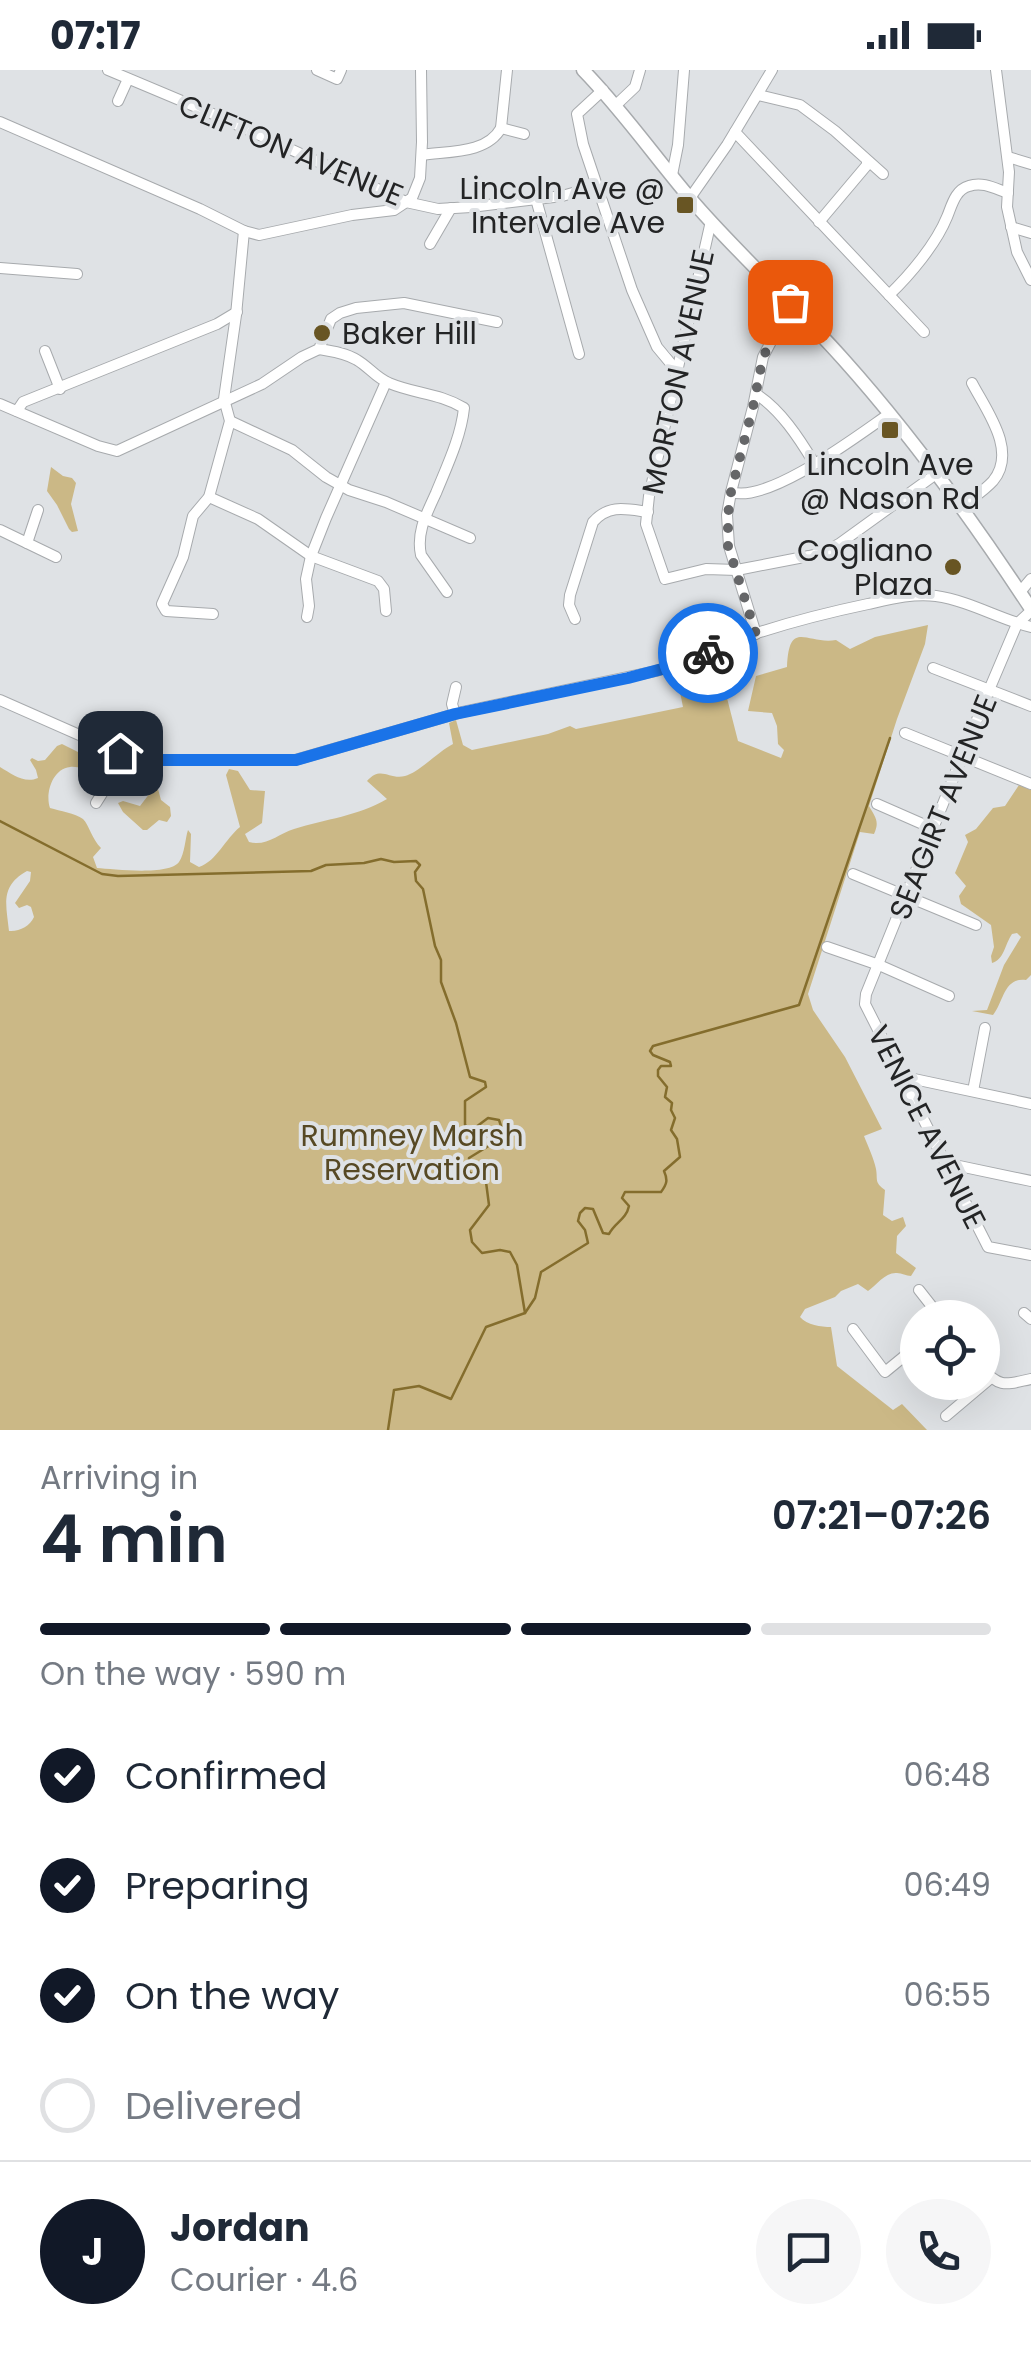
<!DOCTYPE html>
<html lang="en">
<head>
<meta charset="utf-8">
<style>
	:root { --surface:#fff; --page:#f6f6f7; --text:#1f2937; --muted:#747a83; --line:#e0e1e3; --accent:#111827 }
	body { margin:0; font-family:Poppins,sans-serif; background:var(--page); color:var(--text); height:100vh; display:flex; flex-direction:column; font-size:38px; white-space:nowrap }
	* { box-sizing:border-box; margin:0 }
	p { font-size:32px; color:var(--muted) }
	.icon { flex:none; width:55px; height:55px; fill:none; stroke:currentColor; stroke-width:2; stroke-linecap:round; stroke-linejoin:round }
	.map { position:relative; height:1360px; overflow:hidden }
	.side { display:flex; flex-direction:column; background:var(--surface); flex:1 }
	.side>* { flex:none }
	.buttons { position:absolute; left:900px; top:1230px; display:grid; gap:20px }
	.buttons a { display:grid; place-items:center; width:100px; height:100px; border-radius:50%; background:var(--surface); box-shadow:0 10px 40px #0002; font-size:50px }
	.pin { position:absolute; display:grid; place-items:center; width:85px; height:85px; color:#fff; margin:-42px; border-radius:20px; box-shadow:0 5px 15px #0006 }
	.courier { position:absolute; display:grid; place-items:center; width:100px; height:100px; margin:-50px; border:8px solid #1a73e8; border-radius:50%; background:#fff; color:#222; box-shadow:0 2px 12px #0007 }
	.overview em { font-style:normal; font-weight:600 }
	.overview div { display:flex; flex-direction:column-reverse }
	.overview { display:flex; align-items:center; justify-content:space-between; height:170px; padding:0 40px }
	h1 { font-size:65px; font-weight:600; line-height:75px }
	.bar { display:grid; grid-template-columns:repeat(4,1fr); gap:15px 10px; align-content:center; height:120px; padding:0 40px }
	.bar i { height:12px; border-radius:8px; background:var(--line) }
	.bar .current { background:var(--accent) }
	.bar p { grid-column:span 4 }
	.line { display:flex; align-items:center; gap:25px; padding:0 40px; border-top:2px solid var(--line) }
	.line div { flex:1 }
	.round { display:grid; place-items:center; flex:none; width:105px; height:105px; border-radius:52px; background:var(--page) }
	ol { padding:0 40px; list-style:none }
	li { display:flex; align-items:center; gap:30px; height:110px }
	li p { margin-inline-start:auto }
	li .icon { padding:10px; border-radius:50%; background:var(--accent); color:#fff; stroke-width:4 }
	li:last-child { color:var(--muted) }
	li i { width:55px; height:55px; border:5px solid var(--line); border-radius:50% }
	.status { display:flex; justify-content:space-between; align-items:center; height:70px; padding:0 50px; background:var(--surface); direction:ltr }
	.status svg { height:28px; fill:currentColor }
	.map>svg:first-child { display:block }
	.green { fill:#cbb886; fill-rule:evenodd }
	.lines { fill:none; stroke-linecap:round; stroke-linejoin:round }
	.stream { stroke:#846d2d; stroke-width:2.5 }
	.minor-casing { stroke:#a7aaad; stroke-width:12 }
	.major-casing { stroke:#a7aaad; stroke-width:15 }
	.minor { stroke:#fff; stroke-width:10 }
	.major { stroke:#fff; stroke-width:12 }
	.done { stroke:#656668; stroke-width:10; stroke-dasharray:0 18 }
	.route { stroke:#1a73e8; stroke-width:12 }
	.poi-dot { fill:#685523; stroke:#dfe2e5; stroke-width:4 }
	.labels { text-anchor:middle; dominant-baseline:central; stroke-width:8; stroke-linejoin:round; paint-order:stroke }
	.street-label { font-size:30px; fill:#232425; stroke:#dfe2e5 }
	.poi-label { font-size:30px; fill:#232425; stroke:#dfe2e5; text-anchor:end }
	.park-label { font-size:30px; fill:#574924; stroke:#dfe2e5 }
</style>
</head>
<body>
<div class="status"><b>07:17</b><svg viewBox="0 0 49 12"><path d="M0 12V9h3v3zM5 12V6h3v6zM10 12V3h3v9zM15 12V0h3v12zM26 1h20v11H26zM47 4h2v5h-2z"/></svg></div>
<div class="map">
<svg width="1031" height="1360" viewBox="0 0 1031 1360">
	<rect width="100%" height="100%" fill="#dfe2e5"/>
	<!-- green -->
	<g class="green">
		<polygon points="51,397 63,406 72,408 76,413 71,434 78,461 72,462 69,459 57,435 47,421"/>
		<path d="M928,555L925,574L897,649L869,736C875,747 880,751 874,764L860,762L808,924L813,940L845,987L882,1059L864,1066C868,1076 874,1089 876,1099C878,1110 874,1112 885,1120L883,1145L892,1151L903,1147L906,1156L897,1166L896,1183L916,1198L911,1206C906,1206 902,1203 897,1203C885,1202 877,1215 868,1221L858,1214L841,1221L835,1227L805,1239L800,1247C807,1255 821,1257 831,1257L837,1296L893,1340L902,1334L927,1360H0V697C12,704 24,714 38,708L36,700L30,690L32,688L38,691L45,690L57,676L62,674L98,692L95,701C88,700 77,696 70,697C52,699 45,724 50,738C60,741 75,743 83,749C89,755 92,769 101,778L93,787L97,798C113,799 169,806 179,792C185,783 185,769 188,760L191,764L190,792L199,797C217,791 225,769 240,757L226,705L229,699L238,701L250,720L265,721L262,753L245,764L249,772C266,777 278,764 294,759C326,749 358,746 387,729L367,711C381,695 389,710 405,706C418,703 439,681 453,674L449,653L456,650L463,675L472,680L548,664L570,656L576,659L683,637L676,602L716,585L738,671L781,688L784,680L778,674L777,656L772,643L748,641L756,606L787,597C789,548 807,575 836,570L850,579L875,567ZM27,801L31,802L30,811L15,833L19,838L27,835L31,837L34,847C30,856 19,862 9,861C6,834 0,816 27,801Z"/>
		<path d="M1019,715L1031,720V905L1026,910C1004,907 1004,931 993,945L972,941L987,940L1004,895L1021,867L1017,863L1012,864C1005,874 1004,890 992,893L991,886L994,877L991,855L961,834L959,826L966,816L955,803L968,772L965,765L976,759L993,738L1005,736Z"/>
		<polygon points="158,719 161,730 170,737 171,746 167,752 159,750 147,760 143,760 123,742 118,733 123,731 140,736 150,723"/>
	</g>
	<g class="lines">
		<!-- stream -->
		<g class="stream">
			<polyline points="0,751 102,804 118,806 311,801 326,795 364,793 381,789 394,792 416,791 420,795 415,802 416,811 423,819 435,876 441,890 441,912 456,953 470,1007 485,1012 486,1017 465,1031 465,1055 472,1060 488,1048 499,1050 502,1059 495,1072 469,1088 469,1102 486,1112 489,1135 470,1160 472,1172 482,1183 500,1180 510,1182 517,1195 525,1243 486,1257 451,1329 419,1316 394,1320 388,1360"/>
			<path d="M525,1243L535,1228L541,1202L588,1173L585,1160L578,1151L580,1143L585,1138L593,1139L603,1163L609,1164C615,1152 626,1150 629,1136L622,1128L625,1122H661C667,1114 668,1110 664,1101L680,1087L677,1069L671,1060L675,1048L671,1040L672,1033L665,1027L667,1017L658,1006V1000L661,996H671L670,992L653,985L650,981L653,976L799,935L890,668"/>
		</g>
		<defs>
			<g id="minor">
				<polyline points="108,0 220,47 406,132 438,139 471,137 562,126 598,116"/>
				<polyline points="317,0 337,9 341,0"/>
				<polyline points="996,0 1009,102 1007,137 1017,182 1031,210"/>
				<polyline points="603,20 577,44 583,74 632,220 657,277 677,301"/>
				<polyline points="758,25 800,35 835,61 883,104"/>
				<polyline points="118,31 128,9"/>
				<polyline points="616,35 635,17 640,0"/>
				<polyline points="0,52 200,139 244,161 259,165 352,145 394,140 412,128 420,108 422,72 421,0"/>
				<polyline points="501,58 524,64"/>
				<polyline points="735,62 924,262"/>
				<path d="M422,85C448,81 487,84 501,58L507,0"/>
				<polyline points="1008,87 1031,94"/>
				<polyline points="672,105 678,75 684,0"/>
				<polyline points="690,128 727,75 772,0"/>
				<polyline points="536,129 579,284"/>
				<polyline points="711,151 649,426 646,454 665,509 706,499 737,500 809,486 822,483 839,474 936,404"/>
				<polyline points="819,152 867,95 867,91"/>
				<polyline points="1011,157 1031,163"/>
				<polyline points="430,174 451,138"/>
				<polyline points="0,198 77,204"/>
				<path d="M889,225C910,205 936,174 947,147C952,135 955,120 969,116C983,111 996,119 1008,123"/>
				<path d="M319,279C331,281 346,283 357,290C369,297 376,308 389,313C415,324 439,323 464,338C461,367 447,396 436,423C427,443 416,462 421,485L447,522"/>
				<polyline points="45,281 60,319"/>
				<path d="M756,324C780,339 799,368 814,393"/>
				<polyline points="0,334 98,376 117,381 262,314 302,287 319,279 331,249 340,243 356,238 404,233 497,252"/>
				<polyline points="17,341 23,332 217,254 237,242"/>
				<polyline points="230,351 292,380 326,407 349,420 386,432 470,468"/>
				<path d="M731,422C768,434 857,366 889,344"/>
				<polyline points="209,427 258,449 311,486 378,511 384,519 386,541"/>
				<path d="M961,437C971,429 984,421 993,411C1018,381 986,340 972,313"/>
				<polyline points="0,460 56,487"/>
				<polyline points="27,473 38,440"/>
				<polyline points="1020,522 1031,509"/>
				<polyline points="1031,541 1017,554 989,620 866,924 865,934 988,1177 1031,1185"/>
				<polyline points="213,544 166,541 162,534 183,487 193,446 209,427 230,351 224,329 236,245 244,161"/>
				<polyline points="307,547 309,536 306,509 311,486 326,448 386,312"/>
				<path d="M575,549L569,535L570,525L593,452C609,434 626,439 648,442"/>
				<polyline points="756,564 729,476 727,445 731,422 753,337 763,287 773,268 800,243"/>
				<polyline points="933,598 1031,636"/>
				<path d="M0,630L127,686L153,690H295L462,642L656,601C686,592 713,579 742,568C783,554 825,543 868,534C890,529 913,523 936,526C970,531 999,549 1031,557"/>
				<polyline points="455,644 452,634 456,617"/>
				<polyline points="905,663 1031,714"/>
				<polyline points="96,733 113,706 121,683"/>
				<polyline points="877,734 934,759"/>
				<polyline points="853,804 976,855"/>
				<polyline points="827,877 879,895 949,926"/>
				<polyline points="900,1006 1031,1034"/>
				<polyline points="973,1021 985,958"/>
				<polyline points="945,1093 1031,1111"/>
				<polyline points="919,1220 941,1248"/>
				<polyline points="1024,1243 1031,1249"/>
				<polyline points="853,1259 885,1302 918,1275"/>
				<path d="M982,1298C1000,1319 1007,1314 1031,1309"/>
				<polyline points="946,1346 991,1308"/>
			</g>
			<path id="major" d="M583,0C624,42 657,90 695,134C742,188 796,236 843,289C912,366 974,452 1031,539"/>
		</defs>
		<!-- minor casing -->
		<use href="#minor" class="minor-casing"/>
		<!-- major casing -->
		<use href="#major" class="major-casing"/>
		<!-- minor -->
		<use href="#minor" class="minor"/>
		<!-- major -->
		<use href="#major" class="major"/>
	</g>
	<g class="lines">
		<!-- done -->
		<polyline class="done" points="708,583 756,564 728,476 728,445 731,422 753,337 763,287 773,268 800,243 790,232"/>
		<!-- route -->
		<polyline class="route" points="120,683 153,690 296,690 455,644 628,608 685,593 708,583"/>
	</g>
	<!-- markers -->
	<g class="poi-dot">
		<rect x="675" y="125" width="20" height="20" rx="5"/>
		<circle cx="322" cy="263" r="10"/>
		<rect x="880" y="350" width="20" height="20" rx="5"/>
		<circle cx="953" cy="497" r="10"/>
	</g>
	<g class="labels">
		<!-- street labels -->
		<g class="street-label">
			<text transform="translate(291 80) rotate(23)">CLIFTON AVENUE</text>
			<text transform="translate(678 302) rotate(-78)">MORTON AVENUE</text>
			<text transform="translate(943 737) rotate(-68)">SEAGIRT AVENUE</text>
			<text transform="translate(927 1057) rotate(63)">VENICE AVENUE</text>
		</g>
		<!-- poi labels -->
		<g class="poi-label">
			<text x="665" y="118">Lincoln Ave @<tspan x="665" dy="34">Intervale Ave</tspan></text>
			<text x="342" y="263" text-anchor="start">Baker Hill</text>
			<text x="890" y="394" text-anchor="middle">Lincoln Ave<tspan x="890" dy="34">@ Nason Rd</tspan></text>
			<text x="933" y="480">Cogliano<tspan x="933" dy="34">Plaza</tspan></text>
		</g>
		<!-- park labels -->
		<g class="park-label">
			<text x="412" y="1065">Rumney Marsh<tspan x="412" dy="34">Reservation</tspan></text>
		</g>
	</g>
</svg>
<div class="buttons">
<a><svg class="icon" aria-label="locate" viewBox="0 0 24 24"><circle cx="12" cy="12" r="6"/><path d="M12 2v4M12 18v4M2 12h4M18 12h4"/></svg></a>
</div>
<div class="pin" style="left:790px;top:232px;background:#ea580c"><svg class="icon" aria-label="bag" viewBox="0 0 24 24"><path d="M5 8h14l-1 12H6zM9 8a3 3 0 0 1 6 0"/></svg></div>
<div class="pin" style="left:120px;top:683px;background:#1f2937"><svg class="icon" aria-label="home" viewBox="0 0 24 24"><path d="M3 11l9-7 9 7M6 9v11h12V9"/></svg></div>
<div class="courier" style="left:708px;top:583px"><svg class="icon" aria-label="bike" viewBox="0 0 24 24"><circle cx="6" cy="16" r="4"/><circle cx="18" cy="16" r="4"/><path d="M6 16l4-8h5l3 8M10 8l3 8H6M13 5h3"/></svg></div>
</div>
<section class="side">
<div class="overview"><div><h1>4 min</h1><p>Arriving in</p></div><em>07:21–07:26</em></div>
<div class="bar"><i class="current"></i><i class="current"></i><i class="current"></i><i></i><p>On the way · 590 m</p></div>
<ol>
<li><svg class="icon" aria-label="check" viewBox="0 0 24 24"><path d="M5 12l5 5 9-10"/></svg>Confirmed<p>06:48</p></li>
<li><svg class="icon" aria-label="check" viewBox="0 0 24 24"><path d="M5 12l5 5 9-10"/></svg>Preparing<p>06:49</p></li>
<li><svg class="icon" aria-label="check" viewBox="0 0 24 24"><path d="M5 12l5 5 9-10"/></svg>On the way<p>06:55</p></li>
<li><i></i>Delivered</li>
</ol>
<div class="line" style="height:180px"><b class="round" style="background:var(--accent);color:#fff">J</b><div><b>Jordan</b><p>Courier · 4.6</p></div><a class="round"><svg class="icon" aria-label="chat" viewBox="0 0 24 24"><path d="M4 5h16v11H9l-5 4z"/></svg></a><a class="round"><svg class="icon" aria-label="phone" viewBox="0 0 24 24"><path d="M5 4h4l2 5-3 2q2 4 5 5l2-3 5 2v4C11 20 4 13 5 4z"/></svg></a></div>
</section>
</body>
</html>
